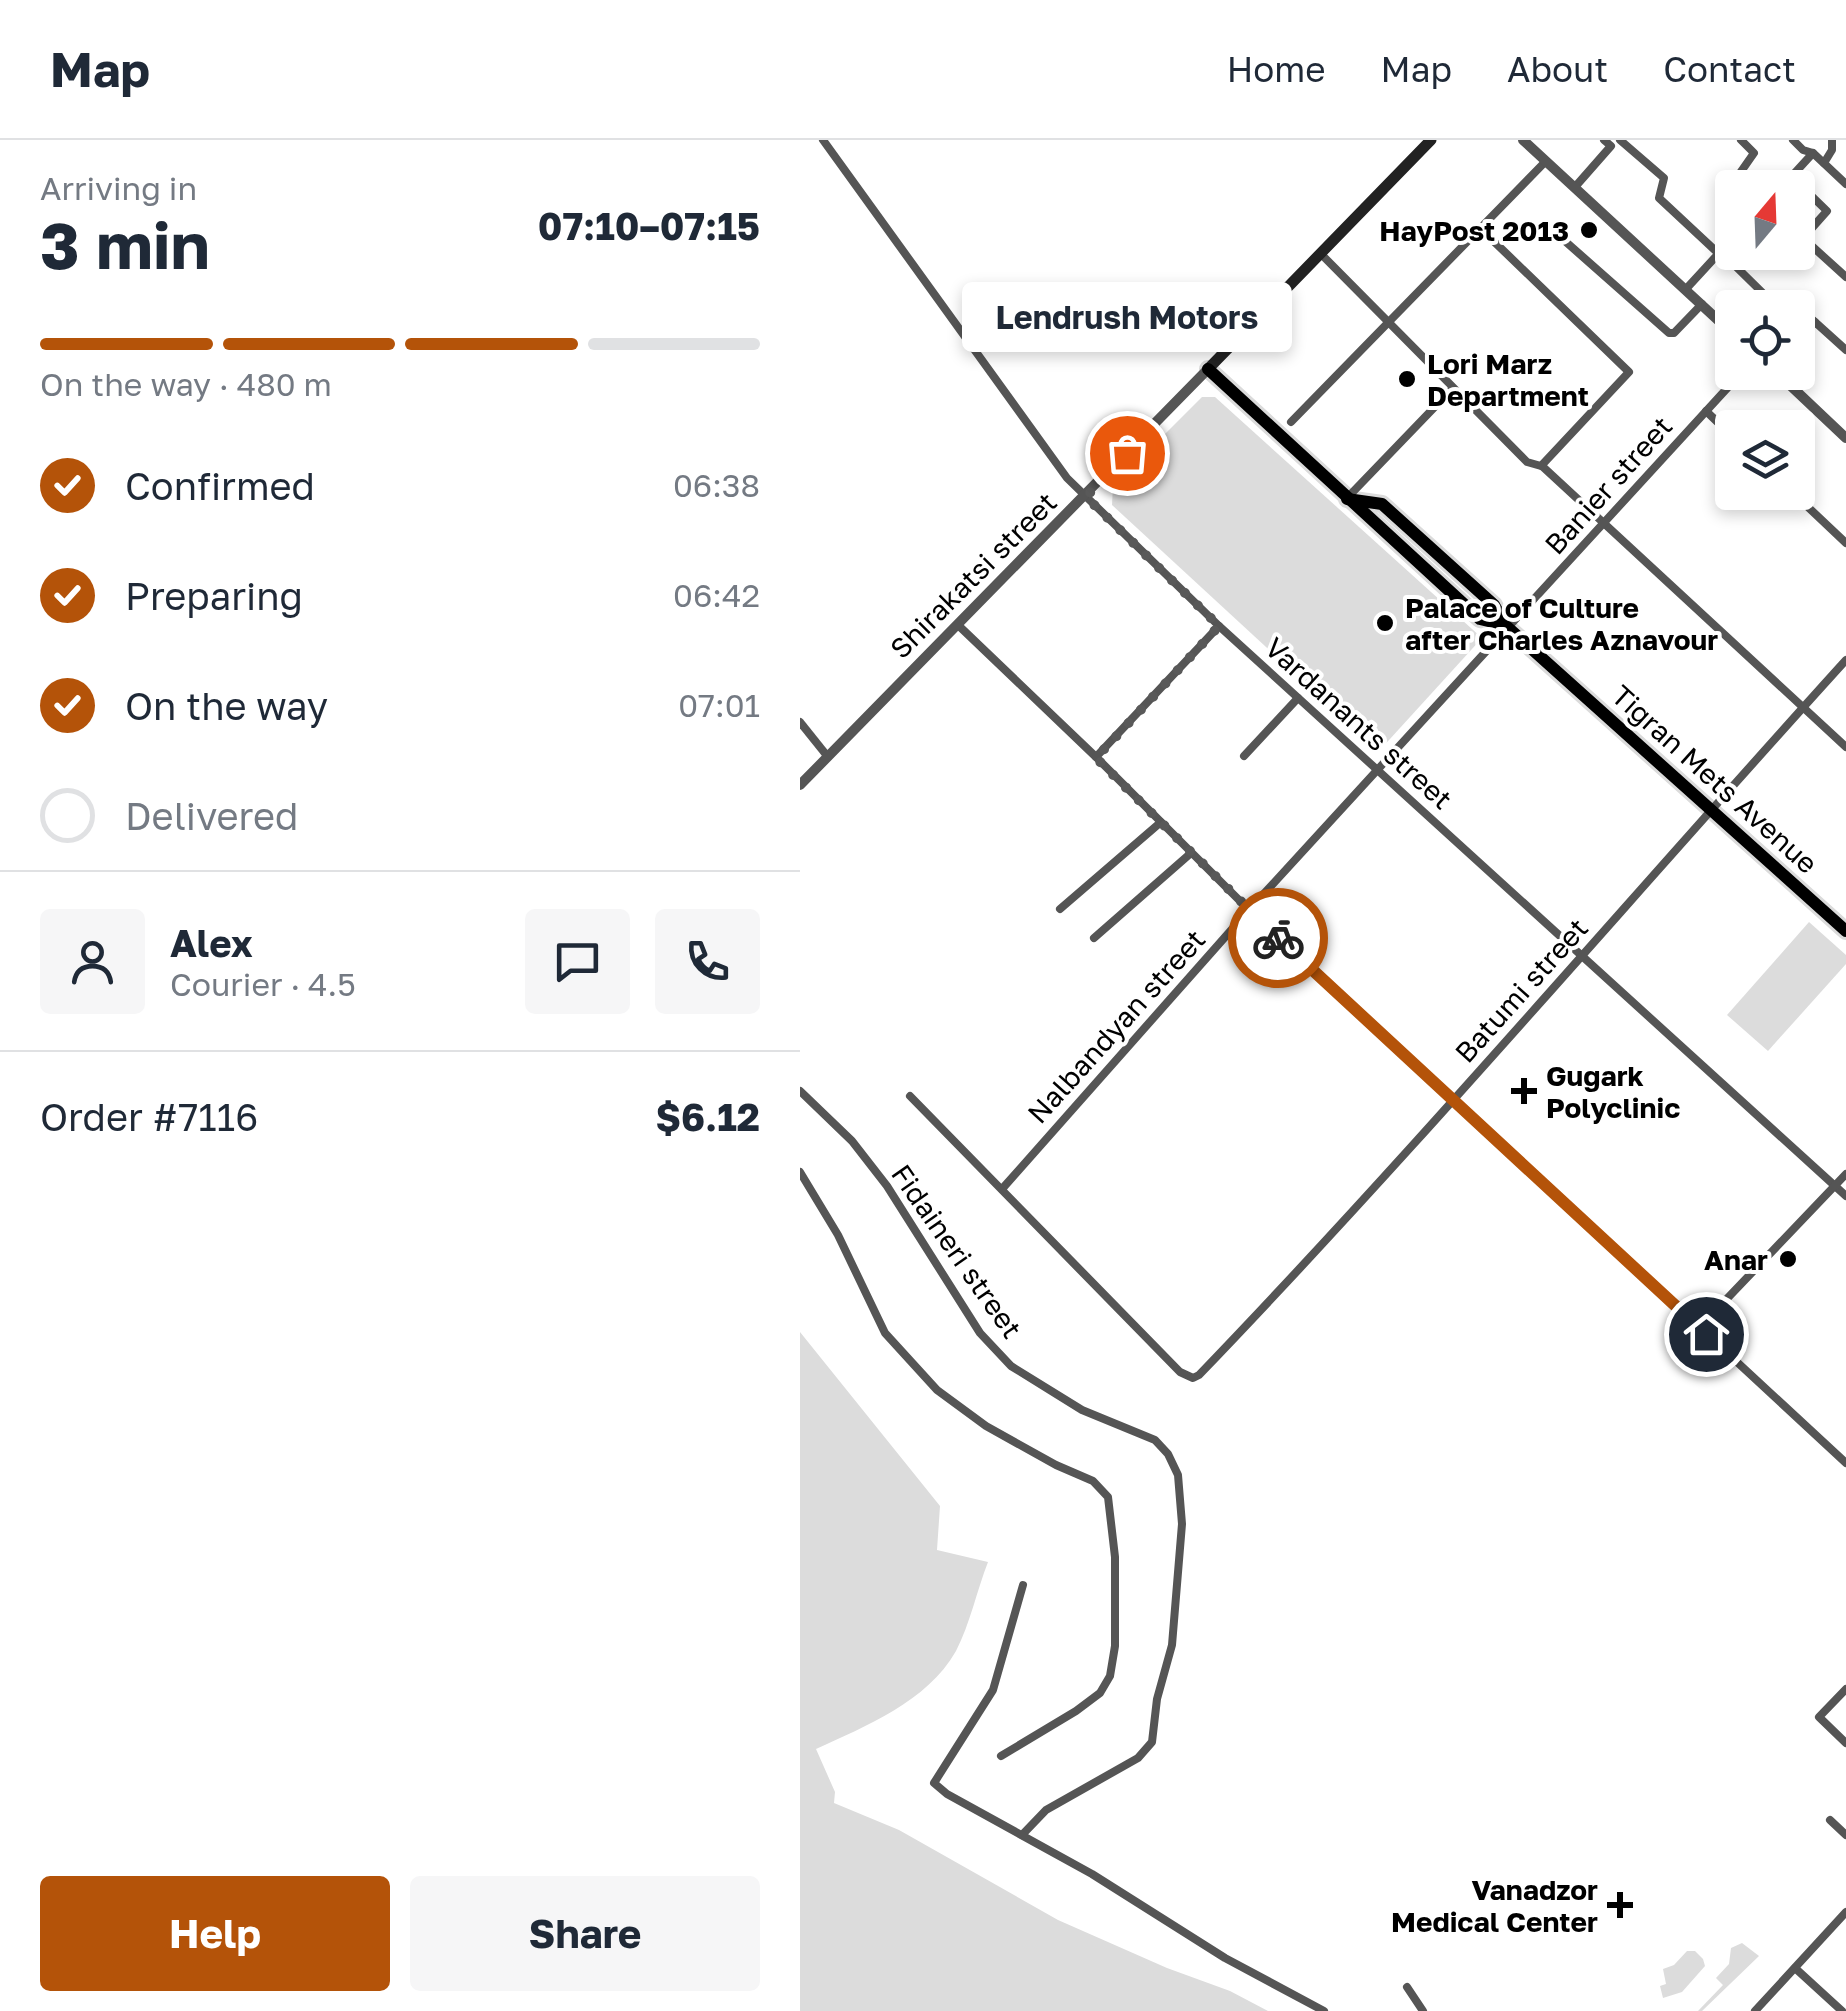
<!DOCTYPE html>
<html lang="en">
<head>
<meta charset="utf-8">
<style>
	:root { --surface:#fff; --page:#f6f6f7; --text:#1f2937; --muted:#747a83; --line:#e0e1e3; --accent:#b45309 }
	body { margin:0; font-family:"Golos Text",sans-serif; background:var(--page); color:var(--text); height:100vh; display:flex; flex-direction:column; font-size:38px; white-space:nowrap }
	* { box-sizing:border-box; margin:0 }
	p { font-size:32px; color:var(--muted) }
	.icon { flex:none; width:55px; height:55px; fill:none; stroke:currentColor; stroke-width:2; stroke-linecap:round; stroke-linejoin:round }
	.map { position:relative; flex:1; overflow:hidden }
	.side { display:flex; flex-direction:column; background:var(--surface); width:800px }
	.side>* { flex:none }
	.needle { width:65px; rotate:19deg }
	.controls { position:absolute; left:915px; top:30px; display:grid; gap:20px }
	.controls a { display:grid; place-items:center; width:100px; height:100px; border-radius:10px; background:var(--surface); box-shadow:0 5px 15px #0003; font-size:50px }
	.pin { position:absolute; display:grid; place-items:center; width:85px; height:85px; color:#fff; margin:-42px; border:5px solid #fff; border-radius:50%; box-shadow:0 2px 10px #0007 }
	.courier { position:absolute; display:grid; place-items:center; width:100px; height:100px; margin:-50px; border:8px solid #b45309; border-radius:50%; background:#fff; color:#222; box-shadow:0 2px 12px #0007 }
	.bubble { position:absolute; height:70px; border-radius:10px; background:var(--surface); box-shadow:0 5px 15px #0003; font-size:32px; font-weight:700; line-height:70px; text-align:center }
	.headline em { font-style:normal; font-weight:700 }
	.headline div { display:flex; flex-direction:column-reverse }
	.headline { display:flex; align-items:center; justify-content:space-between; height:170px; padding:0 40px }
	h1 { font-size:65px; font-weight:700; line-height:75px }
	.bar { display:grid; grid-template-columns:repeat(4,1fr); gap:15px 10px; align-content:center; height:120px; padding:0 40px }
	.bar i { height:12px; border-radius:8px; background:var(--line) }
	.bar .selected { background:var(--accent) }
	.bar p { grid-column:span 4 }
	.line { display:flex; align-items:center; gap:25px; padding:0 40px; border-top:2px solid var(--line) }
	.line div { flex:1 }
	.round { display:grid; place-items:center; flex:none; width:105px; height:105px; border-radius:10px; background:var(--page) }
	ol { padding:0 40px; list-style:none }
	li { display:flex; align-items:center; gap:30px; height:110px }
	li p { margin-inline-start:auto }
	li .icon { padding:10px; border-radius:50%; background:var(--accent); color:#fff; stroke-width:4 }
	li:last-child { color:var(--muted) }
	li i { width:55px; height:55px; border:5px solid var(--line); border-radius:50% }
	.primary-button { display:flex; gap:20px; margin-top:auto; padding:20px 40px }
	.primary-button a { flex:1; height:115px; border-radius:10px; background:var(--accent); color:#fff; font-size:40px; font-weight:700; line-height:115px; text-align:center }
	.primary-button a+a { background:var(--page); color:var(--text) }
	header { display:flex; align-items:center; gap:60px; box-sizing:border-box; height:140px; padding:0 50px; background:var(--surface); border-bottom:2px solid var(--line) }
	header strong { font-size:48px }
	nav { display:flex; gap:55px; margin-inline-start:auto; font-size:35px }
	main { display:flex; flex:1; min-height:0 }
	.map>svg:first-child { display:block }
	.green { fill:#dcdcdc }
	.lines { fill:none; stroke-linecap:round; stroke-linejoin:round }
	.primary-casing { stroke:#dbdbdb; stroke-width:18 }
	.minor { stroke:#555; stroke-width:8 }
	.tertiary { stroke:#555; stroke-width:10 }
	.secondary { stroke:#222; stroke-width:11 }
	.primary { stroke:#000; stroke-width:12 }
	.done { stroke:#595959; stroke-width:10; stroke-dasharray:0 18 }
	.route { stroke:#b45309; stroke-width:12 }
	.poi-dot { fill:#000; stroke:#fff; stroke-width:4 }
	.labels { text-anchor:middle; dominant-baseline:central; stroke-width:8; stroke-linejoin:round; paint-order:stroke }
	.poi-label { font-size:28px; font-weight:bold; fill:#000; stroke:#fff; text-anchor:end }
	.street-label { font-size:28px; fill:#000; stroke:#fff }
</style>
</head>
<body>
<header>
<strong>Map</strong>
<nav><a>Home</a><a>Map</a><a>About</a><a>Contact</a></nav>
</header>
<main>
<section class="side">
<div class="headline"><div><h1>3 min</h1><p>Arriving in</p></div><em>07:10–07:15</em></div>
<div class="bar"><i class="selected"></i><i class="selected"></i><i class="selected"></i><i></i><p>On the way · 480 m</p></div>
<ol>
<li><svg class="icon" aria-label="check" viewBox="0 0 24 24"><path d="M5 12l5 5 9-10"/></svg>Confirmed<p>06:38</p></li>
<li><svg class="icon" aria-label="check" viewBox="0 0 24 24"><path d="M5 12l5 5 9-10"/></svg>Preparing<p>06:42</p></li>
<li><svg class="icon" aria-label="check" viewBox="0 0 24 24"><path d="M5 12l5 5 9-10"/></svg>On the way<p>07:01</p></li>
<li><i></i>Delivered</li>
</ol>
<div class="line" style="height:180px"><a class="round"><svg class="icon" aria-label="person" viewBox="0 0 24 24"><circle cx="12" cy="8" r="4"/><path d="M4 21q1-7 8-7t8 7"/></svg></a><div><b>Alex</b><p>Courier · 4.5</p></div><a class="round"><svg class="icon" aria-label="chat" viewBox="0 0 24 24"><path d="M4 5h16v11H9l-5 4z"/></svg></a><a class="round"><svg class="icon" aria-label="phone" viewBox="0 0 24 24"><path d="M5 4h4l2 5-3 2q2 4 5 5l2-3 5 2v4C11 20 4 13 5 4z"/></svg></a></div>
<div class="line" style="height:130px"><div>Order #7116</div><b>$6.12</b></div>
<div class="primary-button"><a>Help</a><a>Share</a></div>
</section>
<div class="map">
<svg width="1046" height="1871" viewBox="0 0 1046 1871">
	<rect width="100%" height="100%" fill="#fff"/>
	<!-- green -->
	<g class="green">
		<polygon points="402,257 415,257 682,498 579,611 312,365 313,346"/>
		<polygon points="1009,782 1046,815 1046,824 968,911 927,875"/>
		<path d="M0,1192L140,1366L137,1410L188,1422C177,1450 170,1484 156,1511C127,1562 66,1586 16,1609L35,1652L34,1663L99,1690L258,1780L367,1828L430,1851L468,1871H0Z"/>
		<polygon points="942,1803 959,1816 902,1871 898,1871 923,1845 916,1838 929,1824 931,1808"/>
		<polygon points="887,1811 895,1811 903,1819 905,1826 882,1852 863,1858 860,1846 866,1844 863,1829 874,1825"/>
	</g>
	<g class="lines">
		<defs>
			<g id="primary">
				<polyline points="408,229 680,479 705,485"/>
				<polyline points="547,359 582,364 694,465 705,485 1046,791"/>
			</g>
		</defs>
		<!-- primary casing -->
		<use href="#primary" class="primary-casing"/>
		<!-- minor -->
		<g class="minor">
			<polyline points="23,0 267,338 419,486 1046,1056"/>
			<polyline points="820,0 864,38 859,58 919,114"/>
			<polyline points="941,0 954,13 940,33 956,48"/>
			<polyline points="993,0 1003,10 1013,13 1046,44"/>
			<polyline points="1024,23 1032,10 1032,0"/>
			<polyline points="991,36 1027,71 1003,98 1046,137"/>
			<polyline points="775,47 811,6 804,0"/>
			<polyline points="981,48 1013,13"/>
			<polyline points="766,102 869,193 874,193 902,164"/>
			<polyline points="921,112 975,165 987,157 1015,182"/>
			<polyline points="520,113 727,322 741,326 829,232 681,89"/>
			<polyline points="886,149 932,99"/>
			<polyline points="998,202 1015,182 1046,210"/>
			<polyline points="906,271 932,296"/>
			<polyline points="491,282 746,21"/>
			<polyline points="742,326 1046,607"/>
			<polyline points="992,352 1046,403"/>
			<polyline points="548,357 652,249"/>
			<polyline points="158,485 296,617 449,770 1046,1323"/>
			<polyline points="0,582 28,617"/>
			<polyline points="444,616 498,558"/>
			<polyline points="296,617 419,486"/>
			<polyline points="260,769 361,682"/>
			<polyline points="294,798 391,713"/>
			<polyline points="0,951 52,1001 87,1046 180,1193 211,1226 282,1270 355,1300 368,1314 378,1335 382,1384 372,1505 357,1559 352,1602 338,1618 246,1670 222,1695"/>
			<path d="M110,956L380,1232L393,1238L399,1235C622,1003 830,758 1046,520"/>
			<polyline points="0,1032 38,1095 85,1193 137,1250 186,1286 256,1325 293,1341 308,1357 315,1417 315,1506 310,1536 300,1553 276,1571 201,1616"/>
			<polyline points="202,1049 449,770 942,232"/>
			<polyline points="899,1188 1046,1034"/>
			<polyline points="223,1445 193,1550 134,1643 147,1654 292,1734 425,1818 524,1871"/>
			<polyline points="1046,1549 1019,1577 1046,1603"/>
			<polyline points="1030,1680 1046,1695"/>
			<polyline points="995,1828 1042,1871"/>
			<polyline points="607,1847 623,1871"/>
			<polyline points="955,1871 1046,1772"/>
		</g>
		<!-- tertiary -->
		<g class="tertiary">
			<polyline points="723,0 932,193"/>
			<polyline points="976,232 1046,298"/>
			<polyline points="0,645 408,229"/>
		</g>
		<!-- secondary -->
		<polyline class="secondary" points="408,229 631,0"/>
		<!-- primary -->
		<use href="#primary" class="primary"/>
	</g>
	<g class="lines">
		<!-- done -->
		<polyline class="done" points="327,313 286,357 419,486 296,618 478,798"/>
		<!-- route -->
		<polyline class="route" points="478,798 906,1194"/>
	</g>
	<!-- markers -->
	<g class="poi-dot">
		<circle cx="789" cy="90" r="10"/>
		<circle cx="607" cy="239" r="10"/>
		<circle cx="585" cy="483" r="10"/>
		<path d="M719 936h10v10h10v10h-10v10h-10v-10h-10v-10h10z"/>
		<circle cx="988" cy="1119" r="10"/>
		<path d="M815 1750h10v10h10v10h-10v10h-10v-10h-10v-10h10z"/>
	</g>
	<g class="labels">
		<!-- poi labels -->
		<g class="poi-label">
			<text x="769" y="90">HayPost 2013</text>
			<text x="627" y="223" text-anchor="start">Lori Marz<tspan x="627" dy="32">Department</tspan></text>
			<text x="605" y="467" text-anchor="start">Palace of Culture<tspan x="605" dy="32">after Charles Aznavour</tspan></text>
			<text x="746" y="935" text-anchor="start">Gugark<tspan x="746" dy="32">Polyclinic</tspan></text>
			<text x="968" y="1119">Anar</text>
			<text x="798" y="1749">Vanadzor<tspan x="798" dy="32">Medical Center</tspan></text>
		</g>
		<!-- street labels -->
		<g class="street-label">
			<text transform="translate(808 345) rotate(-48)">Banier street</text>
			<text transform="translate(173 435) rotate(-45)">Shirakatsi street</text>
			<text transform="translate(559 583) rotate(42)">Vardanants street</text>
			<text transform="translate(915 639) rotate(42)">Tigran Mets Avenue</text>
			<text transform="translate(721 850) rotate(-48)">Batumi street</text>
			<text transform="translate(316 886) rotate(-48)">Nalbandyan street</text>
			<text transform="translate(157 1111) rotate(55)">Fidaineri street</text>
		</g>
	</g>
</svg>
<div class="controls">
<a><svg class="needle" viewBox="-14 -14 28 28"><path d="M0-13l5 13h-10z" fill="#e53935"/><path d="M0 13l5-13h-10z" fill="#747a83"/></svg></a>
<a><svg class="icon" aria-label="locate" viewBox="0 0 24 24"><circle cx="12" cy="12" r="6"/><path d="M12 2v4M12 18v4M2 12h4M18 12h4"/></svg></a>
<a><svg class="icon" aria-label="layers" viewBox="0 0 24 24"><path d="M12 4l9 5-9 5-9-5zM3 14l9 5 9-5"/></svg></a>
</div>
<div class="pin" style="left:327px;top:313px;background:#ea580c"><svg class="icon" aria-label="bag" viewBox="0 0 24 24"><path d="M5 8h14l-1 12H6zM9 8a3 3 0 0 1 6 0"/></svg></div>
<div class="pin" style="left:906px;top:1194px;background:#1f2937"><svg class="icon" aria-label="home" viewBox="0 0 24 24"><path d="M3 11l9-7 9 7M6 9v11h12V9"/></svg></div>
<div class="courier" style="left:478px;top:798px"><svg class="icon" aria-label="bike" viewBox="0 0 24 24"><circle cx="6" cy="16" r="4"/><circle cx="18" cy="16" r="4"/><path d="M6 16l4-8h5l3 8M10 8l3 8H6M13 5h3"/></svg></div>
<div class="bubble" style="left:162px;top:142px;width:330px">Lendrush Motors</div>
</div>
</main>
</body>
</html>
